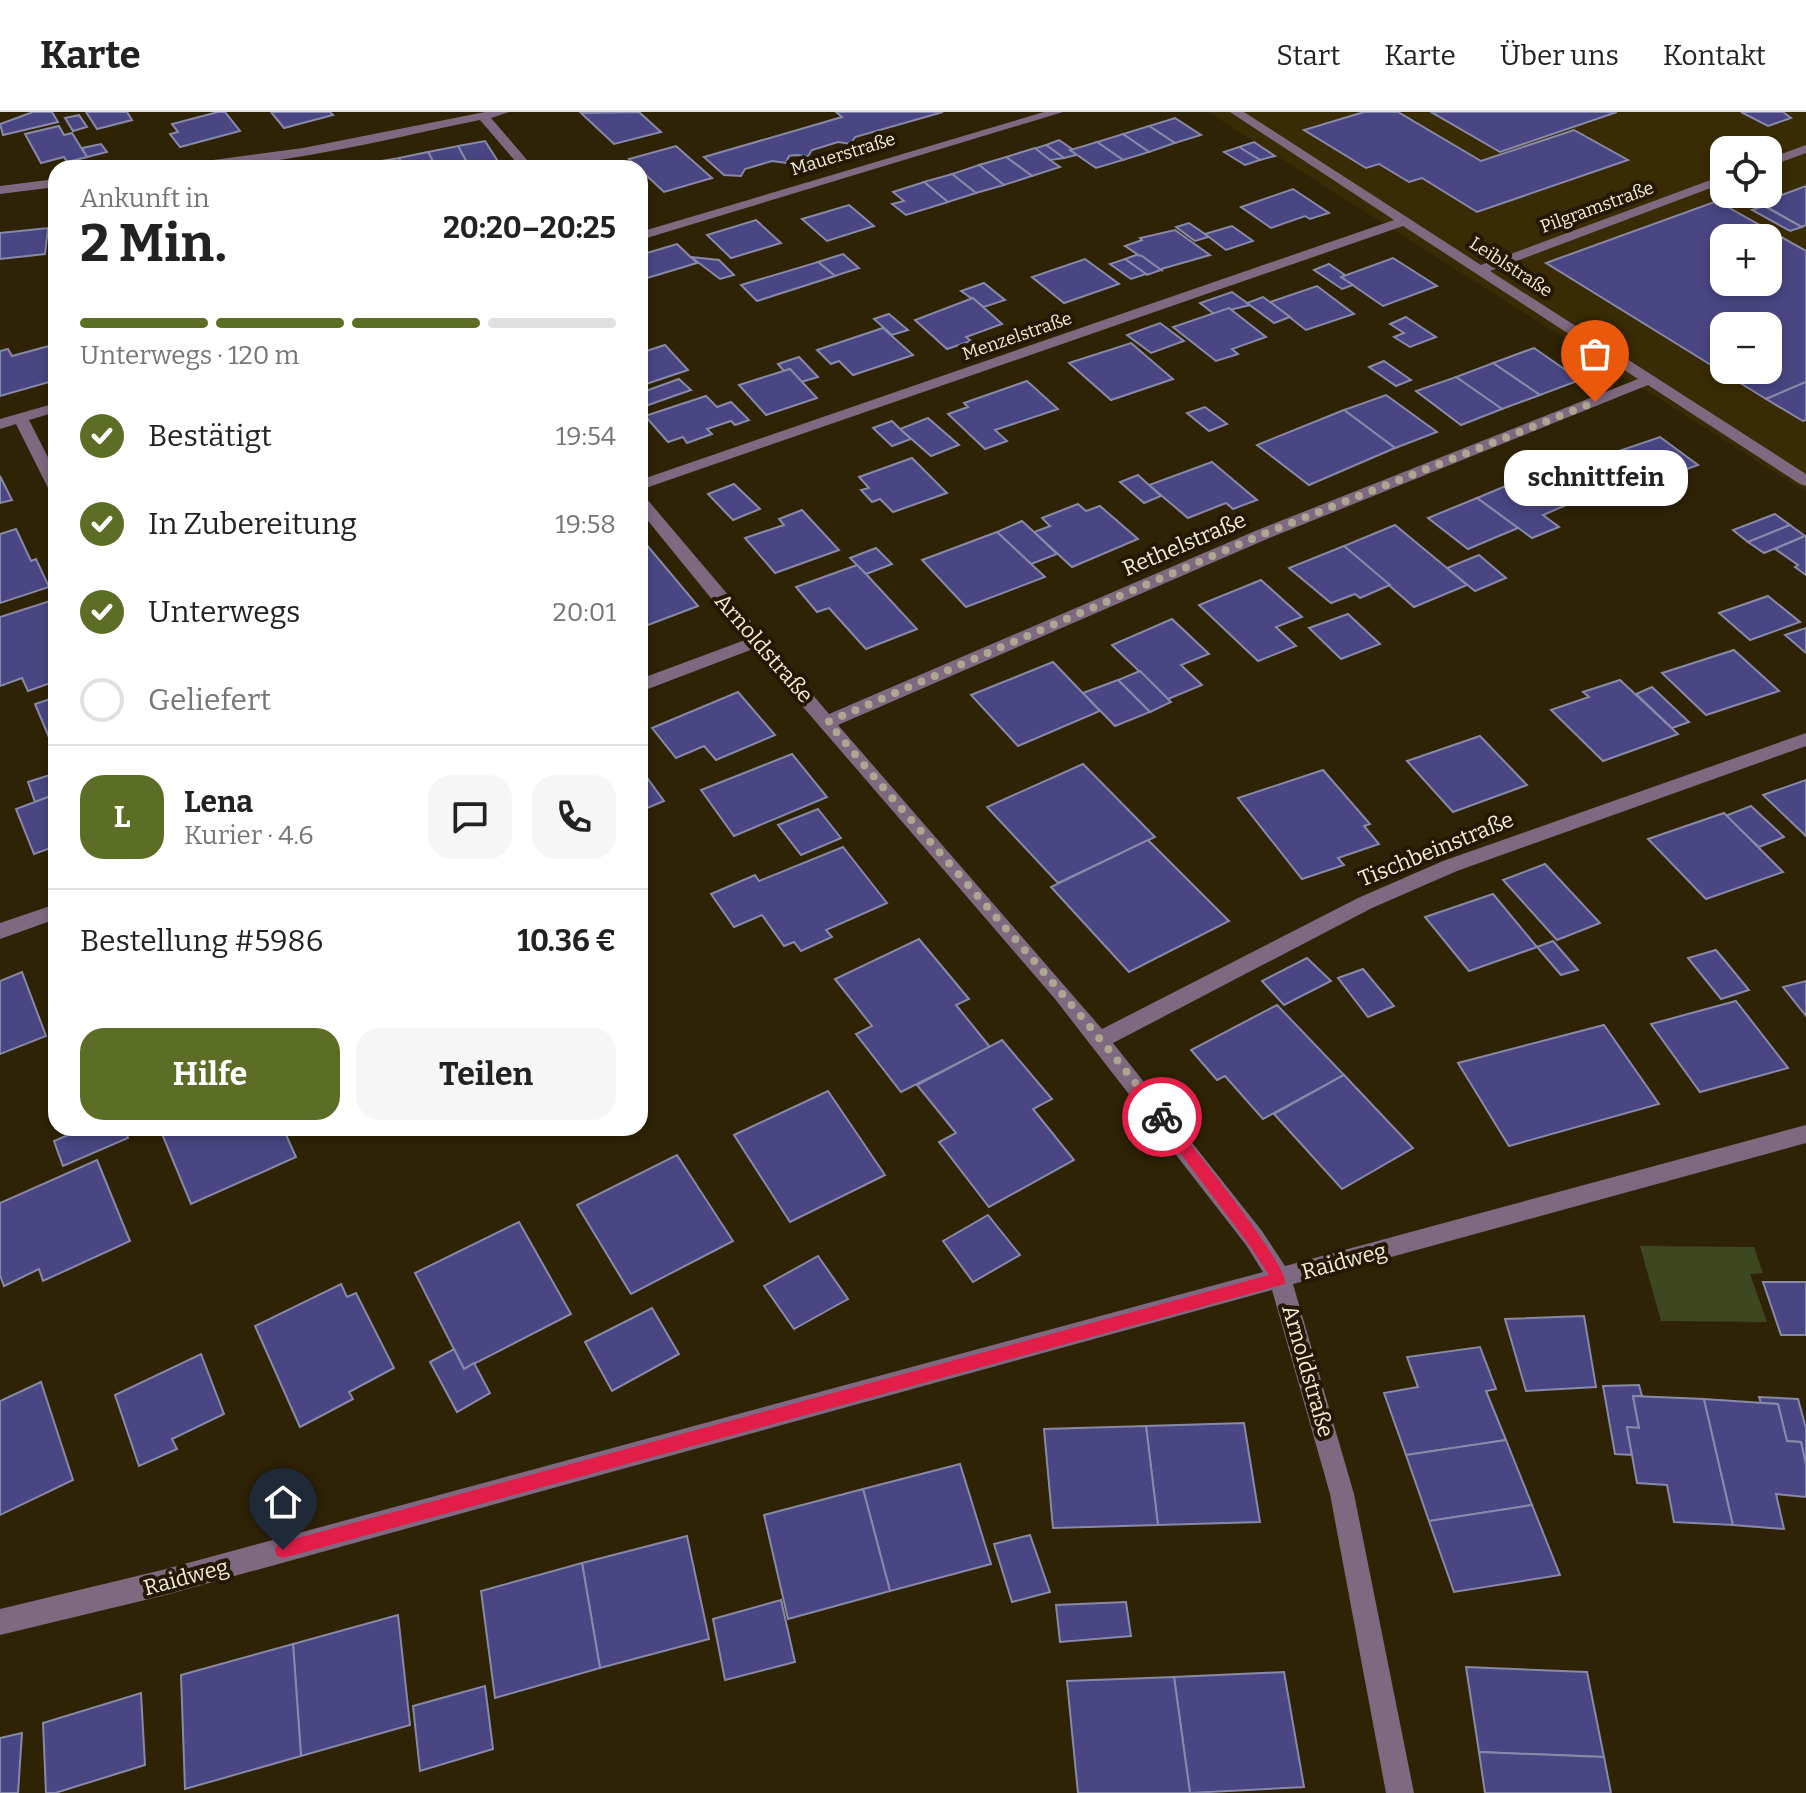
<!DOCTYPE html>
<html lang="de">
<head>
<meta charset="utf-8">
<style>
	:root { --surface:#fff; --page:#f6f6f6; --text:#222; --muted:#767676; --line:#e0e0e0; --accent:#5c6d25 }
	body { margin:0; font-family:Bitter,serif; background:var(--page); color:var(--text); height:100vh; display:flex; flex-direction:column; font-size:30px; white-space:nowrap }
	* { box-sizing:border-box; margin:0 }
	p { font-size:26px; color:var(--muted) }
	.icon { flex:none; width:44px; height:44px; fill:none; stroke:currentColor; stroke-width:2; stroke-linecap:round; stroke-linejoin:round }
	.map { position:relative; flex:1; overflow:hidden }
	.sheet { position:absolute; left:48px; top:48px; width:600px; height:976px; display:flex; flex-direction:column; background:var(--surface); border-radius:24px; box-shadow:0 4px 12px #0003 }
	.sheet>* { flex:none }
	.tools { position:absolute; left:1710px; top:24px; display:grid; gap:16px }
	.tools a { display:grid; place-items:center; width:72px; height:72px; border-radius:16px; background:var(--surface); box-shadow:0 4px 12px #0003; font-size:40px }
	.pin { position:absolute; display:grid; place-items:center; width:68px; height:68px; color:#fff; margin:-82px -34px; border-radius:50% 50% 50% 0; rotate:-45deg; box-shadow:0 0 8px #0007 }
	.pin .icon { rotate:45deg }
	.courier { position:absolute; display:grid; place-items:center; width:80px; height:80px; margin:-40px; border:6px solid #e11d48; border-radius:50%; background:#fff; color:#222; box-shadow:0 2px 10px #0007 }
	.bubble { position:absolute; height:56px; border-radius:24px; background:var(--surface); box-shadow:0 4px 12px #0003; font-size:26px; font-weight:700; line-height:56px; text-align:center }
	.summary em { font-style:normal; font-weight:700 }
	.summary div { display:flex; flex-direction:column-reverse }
	.summary { display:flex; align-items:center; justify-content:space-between; height:136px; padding:0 32px }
	h1 { font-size:52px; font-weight:700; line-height:60px }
	.bar { display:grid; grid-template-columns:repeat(4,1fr); gap:12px 8px; align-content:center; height:96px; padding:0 32px }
	.bar i { height:10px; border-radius:6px; background:var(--line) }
	.bar .on { background:var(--accent) }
	.bar p { grid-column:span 4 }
	.line { display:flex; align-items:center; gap:20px; padding:0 32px; border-top:2px solid var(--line) }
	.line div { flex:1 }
	.round { display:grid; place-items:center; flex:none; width:84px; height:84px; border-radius:24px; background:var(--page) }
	ol { padding:0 32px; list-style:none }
	li { display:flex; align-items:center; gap:24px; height:88px }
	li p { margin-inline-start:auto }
	li .icon { padding:8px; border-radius:50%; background:var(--accent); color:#fff; stroke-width:4 }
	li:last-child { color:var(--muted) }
	li i { width:44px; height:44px; border:4px solid var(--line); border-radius:50% }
	.primary-button { display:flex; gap:16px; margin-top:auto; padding:16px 32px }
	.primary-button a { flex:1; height:92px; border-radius:24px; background:var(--accent); color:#fff; font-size:32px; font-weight:700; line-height:92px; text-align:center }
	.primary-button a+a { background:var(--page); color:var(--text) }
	header { display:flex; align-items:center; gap:48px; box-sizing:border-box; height:112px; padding:0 40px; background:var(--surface); border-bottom:2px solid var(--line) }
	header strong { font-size:38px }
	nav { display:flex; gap:44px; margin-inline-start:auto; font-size:28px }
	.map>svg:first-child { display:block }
	.built { fill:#392b04; fill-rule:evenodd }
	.green { fill:#3e4820 }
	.building { fill:#494683; stroke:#8889a8; stroke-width:2; fill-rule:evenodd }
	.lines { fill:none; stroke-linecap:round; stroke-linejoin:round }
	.minor { fill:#7f6981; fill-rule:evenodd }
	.route { fill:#e11d48 }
	.done { stroke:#ada690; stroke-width:8; stroke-dasharray:0 14.4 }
	.labels { text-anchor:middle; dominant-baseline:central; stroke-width:8; stroke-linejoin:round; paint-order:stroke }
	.far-street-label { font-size:18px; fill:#f2ecdb; stroke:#241900 }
	.street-label { font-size:22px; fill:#f2ecdb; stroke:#241900 }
</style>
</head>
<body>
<header>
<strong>Karte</strong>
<nav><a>Start</a><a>Karte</a><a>Über uns</a><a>Kontakt</a></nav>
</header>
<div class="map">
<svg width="1806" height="1681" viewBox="0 0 1806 1681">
	<rect width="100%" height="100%" fill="#2e2305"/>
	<!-- built -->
	<path class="built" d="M1208,0H1806V380ZM1724,38H1768V82H1724ZM1724,126H1768V170H1724ZM1724,214H1768V258H1724Z"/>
	<!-- green -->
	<polygon class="green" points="1640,1134 1754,1135 1763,1161 1750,1162 1767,1210 1661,1209"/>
	<!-- building -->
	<g class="building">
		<polygon points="33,0 52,0 58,10 3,23 0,12"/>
		<polygon points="86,0 127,0 132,8 97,17"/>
		<polygon points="218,0 225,0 240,19 180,35 170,22 178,20 172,12"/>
		<polygon points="271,0 330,0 333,3 284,16"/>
		<polygon points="639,0 661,20 614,32 581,1"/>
		<polygon points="836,0 943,0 855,25 851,32 838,30 812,38 808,44 795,43 789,44 786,51 772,49 745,57 741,64 724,63 704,45 842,5"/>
		<polygon points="1364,0 1398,0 1481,49 1574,18 1628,48 1477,100 1422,66 1409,70 1379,52 1366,56 1304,18"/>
		<polygon points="1431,0 1617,0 1500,40"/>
		<polygon points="1741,0 1783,0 1791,6 1768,14"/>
		<polygon points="79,3 87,15 73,19 65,6"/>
		<polygon points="1175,6 1201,23 1175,31 1149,14"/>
		<polygon points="59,14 64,23 72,21 87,45 67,50 64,45 41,51 25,22"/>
		<polygon points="1149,14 1175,31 1149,40 1123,22"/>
		<polygon points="1123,22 1149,40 1123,48 1097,30"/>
		<polygon points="1059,28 1072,37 1076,43 1064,46 1046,33"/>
		<polygon points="485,29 501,54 470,56 458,34"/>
		<polygon points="1097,30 1123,48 1096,56 1070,38"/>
		<polygon points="1254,30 1275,44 1260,48 1239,35"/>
		<polygon points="101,32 107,40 87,45 82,36"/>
		<polygon points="1046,33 1064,46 1050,48 1033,37"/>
		<polygon points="458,34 470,56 437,56 428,40"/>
		<polygon points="676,34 712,66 664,80 629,47"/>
		<polygon points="1239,35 1260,48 1245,53 1224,40"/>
		<polygon points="1035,36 1050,48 1060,55 1032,64 1006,45"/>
		<polygon points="428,40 437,56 404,56 399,46"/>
		<polygon points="1006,45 1032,64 1004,73 979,53"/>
		<polygon points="399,46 404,56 371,56 369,51"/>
		<polygon points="979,53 1004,73 976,81 952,62"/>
		<polygon points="952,62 976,81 948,90 924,70"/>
		<polygon points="924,70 948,90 906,103 892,92 904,89 893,80"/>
		<polygon points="1806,74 1806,113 1802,115 1760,91"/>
		<polygon points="1293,77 1329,101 1310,107 1305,104 1271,116 1241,95"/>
		<path d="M1717,89L1806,139V270L1766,287L1546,151ZM1724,126H1768V170H1724ZM1724,214H1768V258H1724Z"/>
		<polygon points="849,93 874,114 827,129 802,107"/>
		<polygon points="1764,94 1802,115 1790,119 1752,98"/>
		<polygon points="756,108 781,131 731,146 707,123"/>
		<polygon points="1189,111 1205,122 1208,125 1195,129 1176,115"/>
		<polygon points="1232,114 1253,129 1226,138 1205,122"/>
		<polygon points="48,116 45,142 0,147 0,121"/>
		<polygon points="1175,118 1210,143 1161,157 1163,159 1125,134 1142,128 1140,126"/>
		<polygon points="677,132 697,151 647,166 640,159 640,143"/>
		<polygon points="843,142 859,156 835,164 818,150"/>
		<polygon points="1136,143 1142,144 1161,158 1147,163 1125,147"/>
		<polygon points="691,145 719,148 734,163 720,167"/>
		<polygon points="1393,146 1437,174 1383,194 1341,165"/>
		<polygon points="1085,147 1119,172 1064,191 1032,165"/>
		<polygon points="1125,147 1146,162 1131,167 1110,152"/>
		<polygon points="818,150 835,164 757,189 741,173"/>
		<polygon points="1329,152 1345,163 1341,165 1353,173 1342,177 1314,158"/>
		<polygon points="984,171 1005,188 984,195 961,179"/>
		<polygon points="1317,174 1354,202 1306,218 1270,190"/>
		<polygon points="1232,180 1250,193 1214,202 1200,191"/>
		<polygon points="1263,185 1270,190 1290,205 1274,211 1247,191"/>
		<polygon points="973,186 1002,212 966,225 971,229 947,237 915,208"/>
		<polygon points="1229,196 1266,225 1232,237 1238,242 1216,249 1173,215"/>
		<polygon points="889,202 908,218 892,223 874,207"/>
		<polygon points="1406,205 1436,225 1410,235 1394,225 1404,221 1390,212"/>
		<polygon points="1160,211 1184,229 1151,241 1127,223"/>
		<polygon points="883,216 913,243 853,263 839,249 831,252 817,238"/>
		<polygon points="1131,231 1173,267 1111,288 1069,251"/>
		<polygon points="56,232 56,268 0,284 0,239 8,237 12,244"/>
		<polygon points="665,233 688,258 640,274 640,241"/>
		<polygon points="1534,236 1580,268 1540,283 1493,251"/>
		<polygon points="799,245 818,265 801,270 790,257 784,259 778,252"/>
		<polygon points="1384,249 1411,268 1396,274 1369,255"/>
		<polygon points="1493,251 1540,283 1502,297 1456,265"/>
		<polygon points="790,257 817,286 766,303 739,273"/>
		<polygon points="1456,265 1502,297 1461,313 1416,279"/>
		<polygon points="679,267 691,278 648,293 640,286 640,281"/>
		<polygon points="1027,269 1058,297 995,318 1007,329 985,337 948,302 968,295 964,291"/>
		<polygon points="1806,270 1806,308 1803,309 1766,287"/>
		<polygon points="1386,283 1437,320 1395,336 1344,298"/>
		<polygon points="706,284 717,295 731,290 749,308 735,313 731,309 707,317 712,322 687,331 683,325 668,330 645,304"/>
		<polygon points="1205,295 1227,312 1209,319 1187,301"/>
		<polygon points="1344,298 1395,336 1309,373 1257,333"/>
		<polygon points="928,306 959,333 931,344 900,317"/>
		<polygon points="892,309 900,317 911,327 892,334 873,316"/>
		<polygon points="1660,325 1698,353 1651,370 1613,341"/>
		<polygon points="1613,341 1651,370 1602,388 1564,359"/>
		<polygon points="912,346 947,381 893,400 880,387 872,390 861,378 869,376 859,365"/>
		<polygon points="1212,350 1257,388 1233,397 1226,391 1188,406 1149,373"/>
		<polygon points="1138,363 1149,373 1161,384 1144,391 1120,370"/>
		<polygon points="0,364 12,388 0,391"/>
		<polygon points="1525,366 1564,394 1543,403 1559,415 1532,426 1477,386"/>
		<polygon points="734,372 760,397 733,408 708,382"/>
		<polygon points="1477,386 1518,416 1468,437 1428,406"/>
		<polygon points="1078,392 1086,399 1100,394 1138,427 1072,455 1034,420 1050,414 1042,406"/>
		<polygon points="802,398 839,438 775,461 745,426 784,413 779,407"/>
		<polygon points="1775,402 1790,413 1748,430 1733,418"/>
		<polygon points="1022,409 1034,420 1057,442 1031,452 997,420"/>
		<polygon points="1395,413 1447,456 1467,473 1414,495 1344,434"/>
		<polygon points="1790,413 1805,424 1764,441 1748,430"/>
		<polygon points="16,417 31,449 36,447 49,475 0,491 0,422"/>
		<polygon points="997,420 1045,465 966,495 922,448"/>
		<polygon points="1805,424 1806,424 1806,463 1795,455 1798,453 1775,437"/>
		<polygon points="640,425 698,494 640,516"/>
		<polygon points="1344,434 1390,473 1360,486 1355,482 1331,491 1289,456"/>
		<polygon points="876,436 892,452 866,462 850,446"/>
		<polygon points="1479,443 1506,466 1475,479 1447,456"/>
		<polygon points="857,453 866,462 917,517 866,537 829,496 817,500 796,475"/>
		<polygon points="1261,468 1302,505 1276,515 1296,534 1258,549 1199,493"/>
		<polygon points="1768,484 1800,510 1750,528 1719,501"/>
		<polygon points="56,487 56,531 53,532 56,538 56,569 28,579 22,566 0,574 0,505"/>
		<polygon points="1348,502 1380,532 1341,547 1309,516"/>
		<polygon points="1172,507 1209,542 1181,553 1202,573 1168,587 1112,533"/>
		<polygon points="1806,516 1806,541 1785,523"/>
		<polygon points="1734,538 1779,579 1706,603 1662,561"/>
		<polygon points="1053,550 1100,599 1018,634 971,583"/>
		<polygon points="1140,559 1171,590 1150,600 1118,568"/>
		<polygon points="1118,568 1150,600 1115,614 1083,581"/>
		<polygon points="1620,568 1678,622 1603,649 1551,598 1589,585 1583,580"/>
		<polygon points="1652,575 1689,610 1672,616 1636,582"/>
		<polygon points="738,580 775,623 716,648 704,634 676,646 652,616"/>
		<polygon points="56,585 56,629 51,630 35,592"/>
		<polygon points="1480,624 1527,673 1453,700 1407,649"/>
		<polygon points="792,642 827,685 734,724 701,678"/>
		<polygon points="1083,652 1155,725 1058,771 987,695"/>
		<polygon points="640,656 664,689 640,699"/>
		<polygon points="1323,658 1370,712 1364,714 1379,732 1338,746 1344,753 1302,767 1238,686"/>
		<polygon points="56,661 56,682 35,690 28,670"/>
		<polygon points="1806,668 1806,724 1763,683"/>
		<polygon points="56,682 56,734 34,742 16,697"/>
		<polygon points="1751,694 1784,725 1759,735 1725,704"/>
		<polygon points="818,697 841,726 801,743 778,713"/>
		<polygon points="1724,701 1783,760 1706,787 1648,727"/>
		<polygon points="1148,728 1229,809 1129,860 1051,775"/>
		<polygon points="843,735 887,791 826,818 832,825 801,839 794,830 784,834 762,803 734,815 711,782 755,763 759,769"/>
		<polygon points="1545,752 1600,811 1557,828 1503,768"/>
		<polygon points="1493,782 1537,835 1469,859 1425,805"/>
		<polygon points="919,827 969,887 956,893 990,935 901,980 856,922 872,914 835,867"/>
		<polygon points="1553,829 1578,858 1561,863 1537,835"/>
		<polygon points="1716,838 1749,878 1721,887 1688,846"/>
		<polygon points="1307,846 1331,869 1284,893 1262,869"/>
		<polygon points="1363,857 1394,894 1368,905 1338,866"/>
		<polygon points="22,860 46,924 0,942 0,869"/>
		<polygon points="1806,869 1806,904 1783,875"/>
		<polygon points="1736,889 1788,956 1700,980 1651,912"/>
		<polygon points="1277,893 1344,963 1263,1007 1225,964 1217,968 1191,938"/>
		<polygon points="1604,913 1659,992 1509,1034 1458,951"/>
		<polygon points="1002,928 1052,987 1033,997 1074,1048 989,1095 939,1030 956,1021 917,973"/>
		<polygon points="1344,963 1413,1036 1342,1077 1274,1002"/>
		<polygon points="828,979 885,1063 790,1110 734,1023"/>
		<polygon points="84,1016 125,1016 128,1026 63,1054 54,1029"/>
		<polygon points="176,1016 283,1016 296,1045 191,1092 162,1022"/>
		<polygon points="677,1043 733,1129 631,1182 577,1093"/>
		<polygon points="97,1048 130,1129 43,1169 39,1157 4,1174 0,1163 0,1091"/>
		<polygon points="988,1103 1020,1143 973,1170 943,1129"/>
		<polygon points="519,1110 571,1202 464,1257 415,1161"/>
		<polygon points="818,1144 848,1187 794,1217 764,1174"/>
		<polygon points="1763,1170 1806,1170 1806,1223 1781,1223"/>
		<polygon points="341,1172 347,1185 356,1181 394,1256 349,1280 353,1287 300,1315 255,1214"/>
		<polygon points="652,1196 679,1242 612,1279 585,1230"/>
		<polygon points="1584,1204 1596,1275 1526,1279 1505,1207"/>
		<polygon points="1480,1235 1496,1277 1486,1279 1506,1328 1406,1343 1384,1281 1418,1275 1407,1245"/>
		<polygon points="454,1237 464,1257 474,1251 490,1281 457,1300 430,1250"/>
		<polygon points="201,1242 224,1302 172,1327 177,1337 139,1354 115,1283"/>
		<polygon points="41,1270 73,1368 0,1403 0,1289"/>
		<polygon points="1639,1273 1642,1284 1633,1284 1639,1316 1627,1315 1632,1343 1615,1342 1603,1274"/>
		<polygon points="1633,1284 1704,1287 1733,1413 1674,1410 1667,1373 1637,1371 1627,1315 1639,1316"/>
		<polygon points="1759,1285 1798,1287 1806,1316 1806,1353 1801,1330 1787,1329 1778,1292 1761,1291"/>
		<polygon points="1704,1287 1778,1292 1787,1329 1801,1330 1806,1353 1806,1385 1776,1382 1784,1417 1733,1413"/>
		<polygon points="1244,1311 1260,1410 1158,1413 1146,1314"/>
		<polygon points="1146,1314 1158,1413 1053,1416 1044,1317"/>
		<polygon points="1506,1328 1532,1393 1429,1409 1406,1343"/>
		<polygon points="960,1352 991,1452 890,1479 863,1377"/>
		<polygon points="863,1377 890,1479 788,1507 764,1403"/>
		<polygon points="1532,1393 1560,1463 1454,1480 1429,1409"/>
		<polygon points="1030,1423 1050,1480 1012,1490 994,1432"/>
		<polygon points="687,1424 709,1527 600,1556 582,1451"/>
		<polygon points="582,1451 600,1556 495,1586 481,1479"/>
		<polygon points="781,1488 795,1550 725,1568 713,1507"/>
		<polygon points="1126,1490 1131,1524 1060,1530 1056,1493"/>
		<polygon points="398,1503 410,1613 301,1644 293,1532"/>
		<polygon points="293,1532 301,1644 185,1677 181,1563"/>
		<polygon points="1466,1555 1587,1560 1604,1645 1479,1640"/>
		<polygon points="1284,1560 1304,1675 1190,1681 1174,1565"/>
		<polygon points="1174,1565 1190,1681 1078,1681 1067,1569"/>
		<polygon points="485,1574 493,1637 420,1659 413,1594"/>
		<polygon points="141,1581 145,1653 55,1681 46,1681 43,1611"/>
		<polygon points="22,1621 18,1681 0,1681 0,1626"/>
		<polygon points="1479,1640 1604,1645 1611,1681 1485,1681"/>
	</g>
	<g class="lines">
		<!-- minor -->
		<g class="minor">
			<path d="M485,0H509L491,6L534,56H521L480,8C381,28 279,56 177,56L183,52L303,36Z"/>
			<polygon points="1044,0 1063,0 640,128 640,120"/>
			<polygon points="1230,0 1244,0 1481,153 1724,63 1724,71 1490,159 1806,362 1806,374 1800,372 1648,273 1267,427 838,613 1102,917 1358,786 1443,749 1806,621 1806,634 1457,759 1372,796 1113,931 1262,1119 1285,1154 1806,1013 1806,1031 1293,1172 1354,1382 1414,1681 1386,1681 1330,1382 1272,1178 162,1484 0,1523 0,1497 162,1458 1263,1160 1246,1133 1055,887 753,537 640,580 640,567 745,528 640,399 640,384 646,386 829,602 1255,419 1638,267 1403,114 640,378 640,368 1394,108"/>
			<polygon points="1806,33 1806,41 1768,55 1768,47"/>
			<polygon points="56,67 56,75 0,82 0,74"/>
			<polygon points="56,291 56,300 29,308 56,361 56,381 48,376 16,312 0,317 0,307"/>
			<polygon points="56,792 56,807 0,827 0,811"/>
		</g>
	</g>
	<!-- route -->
	<path class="route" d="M1162,1000L1166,1001C1184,1024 1290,1154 1285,1172L283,1446L277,1444L275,1438L277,1433L283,1430L1269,1163L1248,1131L1157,1010V1001Z"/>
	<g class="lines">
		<!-- done -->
		<path class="done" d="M1162,1005C1057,868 938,743 828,610L1261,423L1595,290"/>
	</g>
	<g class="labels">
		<!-- far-street labels -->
		<g class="far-street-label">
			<text transform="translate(843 42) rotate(-17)">Mauerstraße</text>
			<text transform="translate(1597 95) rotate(-20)">Pilgramstraße</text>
			<text transform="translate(1511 155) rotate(33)">Leiblstraße</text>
			<text transform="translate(1017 224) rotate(-19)">Menzelstraße</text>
		</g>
		<!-- street labels -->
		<g class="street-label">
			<text transform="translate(1184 432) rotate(-23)">Rethelstraße</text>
			<text transform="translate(764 536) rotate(49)">Arnoldstraße</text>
			<text transform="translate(1436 737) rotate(-22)">Tischbeinstraße</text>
			<text transform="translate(1344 1149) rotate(-15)">Raidweg</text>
			<text transform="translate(1308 1259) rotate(74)">Arnoldstraße</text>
			<text transform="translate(186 1465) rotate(-15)">Raidweg</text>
		</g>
	</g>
</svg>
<div class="tools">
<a><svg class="icon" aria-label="locate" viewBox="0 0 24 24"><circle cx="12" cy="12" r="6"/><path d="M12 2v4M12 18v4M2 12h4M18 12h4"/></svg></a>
<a>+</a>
<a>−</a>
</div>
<div class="pin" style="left:1595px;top:290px;background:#ea580c"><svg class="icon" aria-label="bag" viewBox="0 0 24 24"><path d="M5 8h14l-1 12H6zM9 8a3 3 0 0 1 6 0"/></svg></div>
<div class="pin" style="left:283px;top:1438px;background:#1f2937"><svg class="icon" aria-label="home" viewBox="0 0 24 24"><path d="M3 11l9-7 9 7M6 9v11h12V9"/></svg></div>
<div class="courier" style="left:1162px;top:1005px"><svg class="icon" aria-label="bike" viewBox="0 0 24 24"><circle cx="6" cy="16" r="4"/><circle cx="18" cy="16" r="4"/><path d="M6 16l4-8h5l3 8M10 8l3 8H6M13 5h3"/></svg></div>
<div class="bubble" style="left:1504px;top:338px;width:184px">schnittfein</div>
<section class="sheet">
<div class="summary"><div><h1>2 Min.</h1><p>Ankunft in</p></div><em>20:20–20:25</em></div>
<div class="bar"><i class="on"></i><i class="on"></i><i class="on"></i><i></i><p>Unterwegs · 120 m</p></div>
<ol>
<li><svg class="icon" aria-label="check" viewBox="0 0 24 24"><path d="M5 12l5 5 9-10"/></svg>Bestätigt<p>19:54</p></li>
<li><svg class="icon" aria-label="check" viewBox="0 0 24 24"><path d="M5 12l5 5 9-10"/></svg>In Zubereitung<p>19:58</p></li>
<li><svg class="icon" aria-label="check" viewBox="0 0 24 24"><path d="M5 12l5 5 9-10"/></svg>Unterwegs<p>20:01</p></li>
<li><i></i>Geliefert</li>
</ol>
<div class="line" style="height:144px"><b class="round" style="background:var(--accent);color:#fff">L</b><div><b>Lena</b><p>Kurier · 4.6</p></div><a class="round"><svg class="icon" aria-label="chat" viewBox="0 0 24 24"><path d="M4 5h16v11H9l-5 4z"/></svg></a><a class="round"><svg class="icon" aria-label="phone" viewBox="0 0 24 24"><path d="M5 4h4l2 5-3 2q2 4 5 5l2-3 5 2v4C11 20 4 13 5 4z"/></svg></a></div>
<div class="line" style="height:104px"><div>Bestellung #5986</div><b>10.36 €</b></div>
<div class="primary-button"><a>Hilfe</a><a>Teilen</a></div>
</section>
</div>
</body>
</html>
